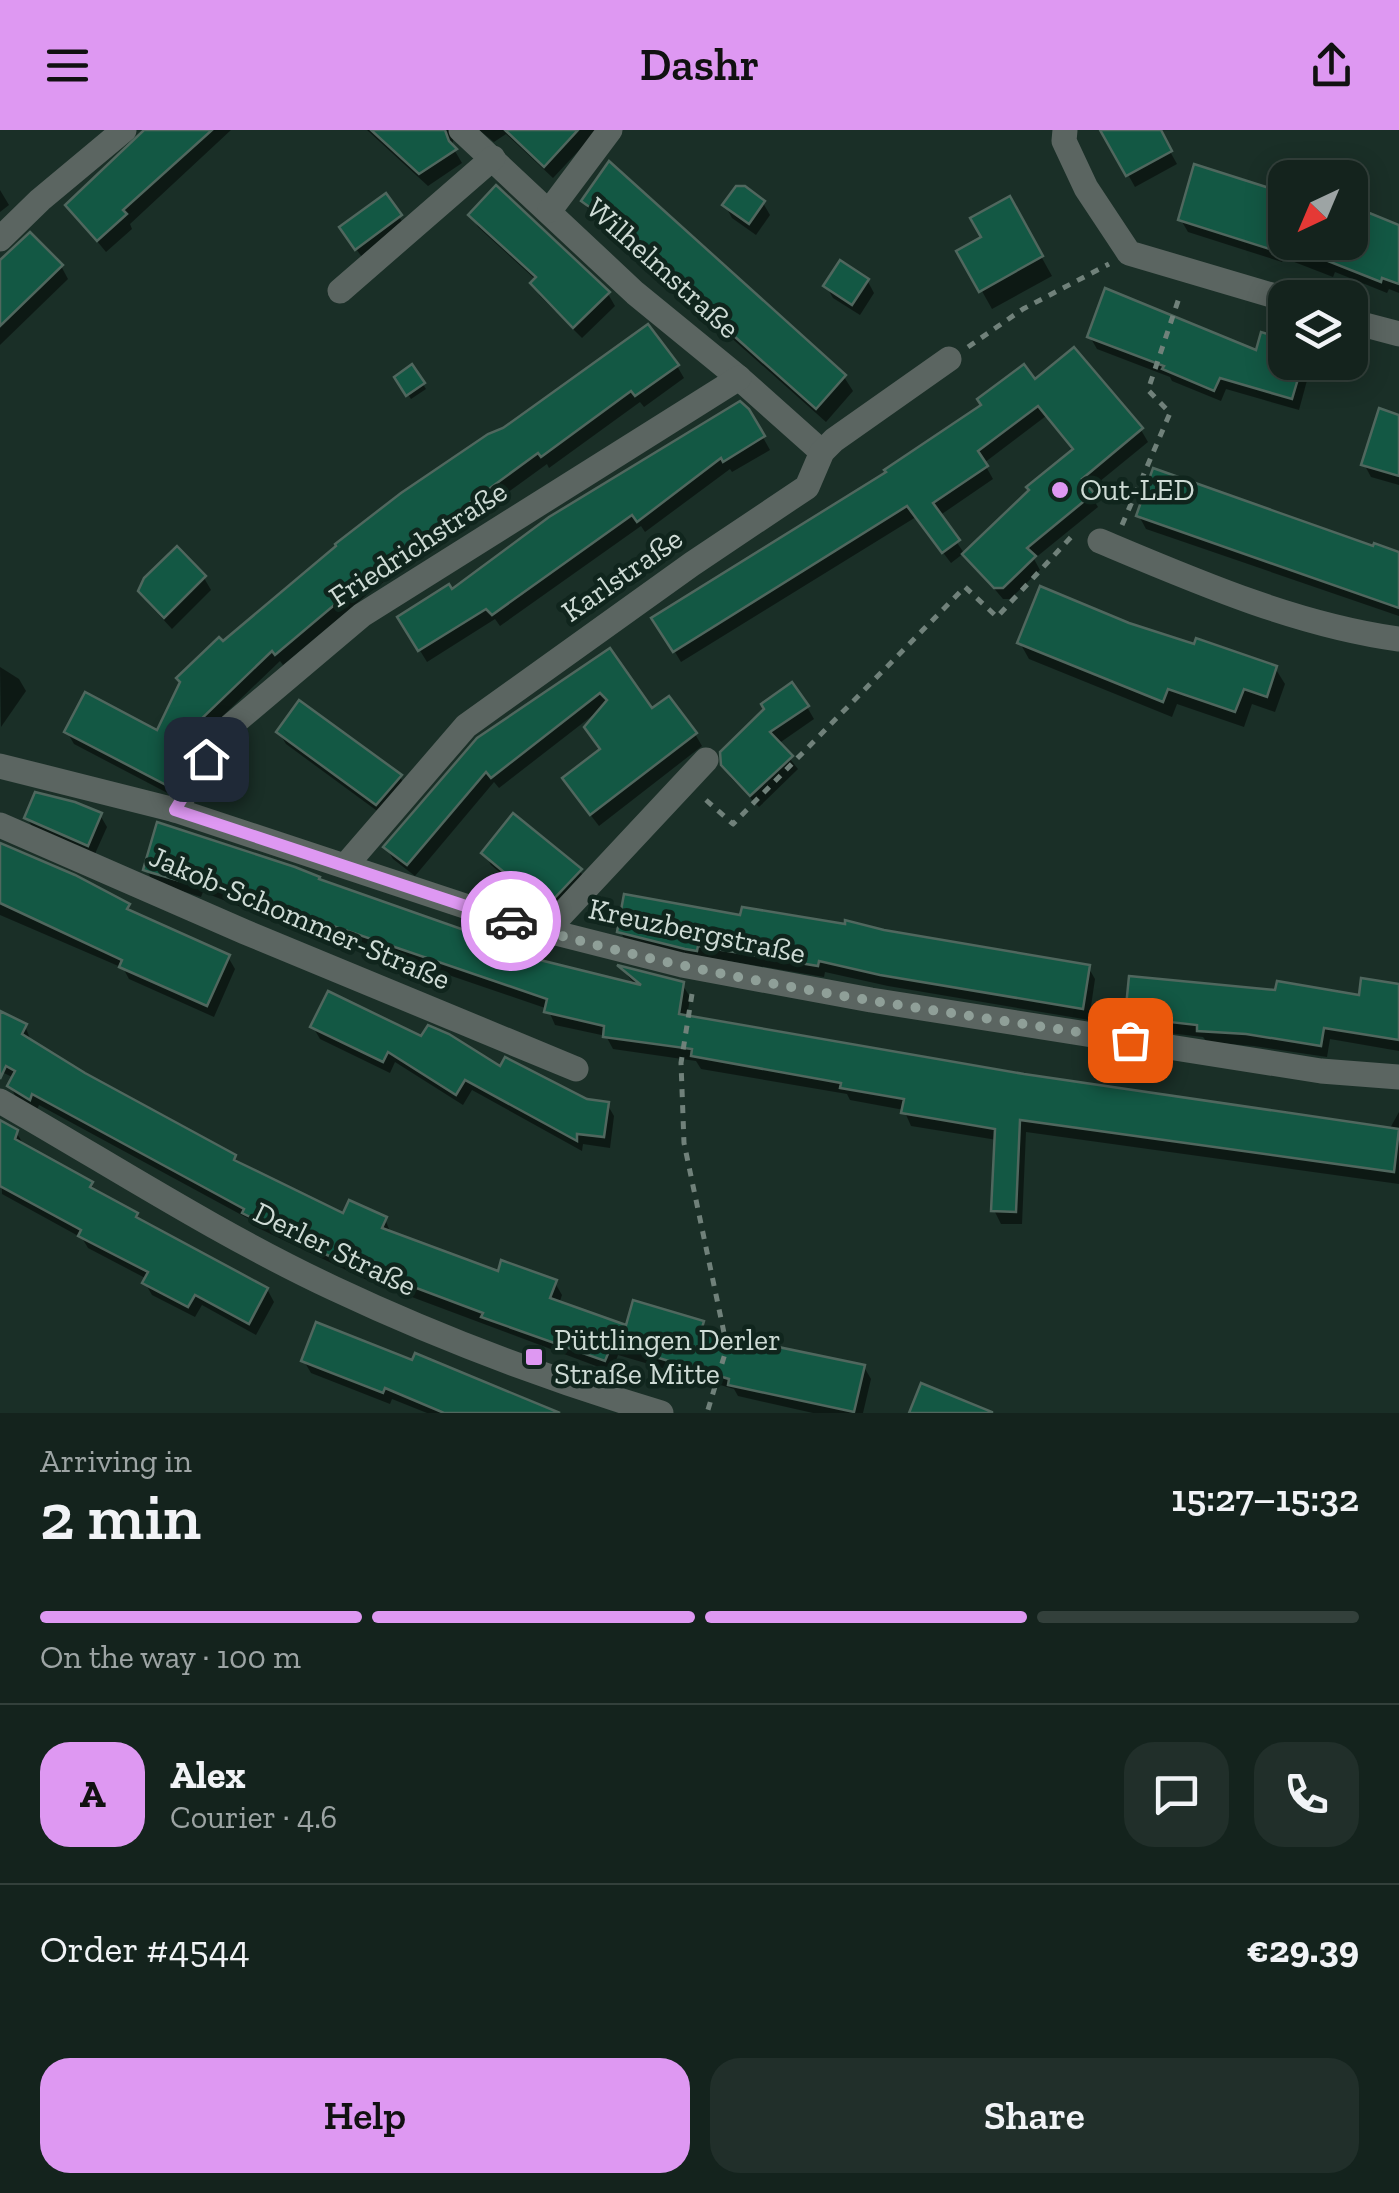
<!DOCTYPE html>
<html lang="en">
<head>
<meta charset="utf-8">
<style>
	:root { --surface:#14231d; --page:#212f2a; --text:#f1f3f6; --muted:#9da4a4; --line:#33403b; --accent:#de98f2 }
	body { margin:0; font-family:"Zilla Slab",serif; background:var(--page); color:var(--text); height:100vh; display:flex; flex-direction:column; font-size:38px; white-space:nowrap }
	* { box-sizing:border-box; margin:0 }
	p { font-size:32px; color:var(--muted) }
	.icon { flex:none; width:55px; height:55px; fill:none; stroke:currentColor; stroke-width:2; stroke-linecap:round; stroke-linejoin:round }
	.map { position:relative; height:1283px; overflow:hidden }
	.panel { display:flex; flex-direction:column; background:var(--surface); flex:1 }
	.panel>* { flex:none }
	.needle { width:65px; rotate:224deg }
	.tools { position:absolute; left:1268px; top:30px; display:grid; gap:20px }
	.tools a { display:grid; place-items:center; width:100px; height:100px; border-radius:20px; background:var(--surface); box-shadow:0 5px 25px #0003,0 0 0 2px var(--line); font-size:50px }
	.pin { position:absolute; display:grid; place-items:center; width:85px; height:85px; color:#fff; margin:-42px; border-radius:20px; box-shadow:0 5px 15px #0006 }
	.courier { position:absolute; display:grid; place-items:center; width:100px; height:100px; margin:-50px; border:8px solid #de98f2; border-radius:50%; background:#fff; color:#222; box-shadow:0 2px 12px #0007 }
	.head em { font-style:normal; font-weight:600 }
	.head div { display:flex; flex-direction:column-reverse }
	.head { display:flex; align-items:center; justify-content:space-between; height:170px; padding:0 40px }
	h1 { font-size:65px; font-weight:600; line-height:75px }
	.bar { display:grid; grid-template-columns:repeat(4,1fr); gap:15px 10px; align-content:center; height:120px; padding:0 40px }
	.bar i { height:12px; border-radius:8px; background:var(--line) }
	.bar .active { background:var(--accent) }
	.bar p { grid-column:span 4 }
	.line { display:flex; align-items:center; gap:25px; padding:0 40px; border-top:2px solid var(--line) }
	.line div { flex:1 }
	.round { display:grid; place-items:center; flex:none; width:105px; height:105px; border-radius:30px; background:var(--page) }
	.cta { display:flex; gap:20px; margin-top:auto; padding:20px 40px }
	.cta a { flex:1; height:115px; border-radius:30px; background:var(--accent); color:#111; font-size:40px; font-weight:600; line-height:115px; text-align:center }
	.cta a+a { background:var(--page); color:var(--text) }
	header { display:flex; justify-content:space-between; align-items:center; height:130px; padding:0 40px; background:var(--accent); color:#111; font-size:45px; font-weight:600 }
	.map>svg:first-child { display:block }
	.shadow { fill:#0007 }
	.building { fill:#135844; stroke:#50675e; stroke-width:2.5 }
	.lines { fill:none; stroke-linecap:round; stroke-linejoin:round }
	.path { stroke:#70817a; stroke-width:5; stroke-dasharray:8 8; stroke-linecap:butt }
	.minor { stroke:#5b6561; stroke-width:25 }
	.done { stroke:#8f9f98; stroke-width:10; stroke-dasharray:0 18 }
	.route { stroke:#de98f2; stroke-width:12 }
	.poi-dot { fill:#de98f2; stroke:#10251d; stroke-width:4 }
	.labels { text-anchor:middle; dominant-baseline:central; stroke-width:9; stroke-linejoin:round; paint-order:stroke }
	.street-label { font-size:30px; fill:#cedbd5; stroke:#10251d }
	.poi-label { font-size:30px; fill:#cedbd5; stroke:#10251d; text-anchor:start }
</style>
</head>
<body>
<header><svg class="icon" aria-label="menu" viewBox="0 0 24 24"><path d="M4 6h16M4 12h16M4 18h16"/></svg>Dashr<svg class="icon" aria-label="share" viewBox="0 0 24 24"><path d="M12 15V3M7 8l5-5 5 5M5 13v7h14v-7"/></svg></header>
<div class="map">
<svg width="1399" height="1283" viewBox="0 0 1399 1283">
	<rect width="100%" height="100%" fill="#1a2f27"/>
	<!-- shadow -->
	<g class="shadow">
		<polygon points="149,0 231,0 130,94 132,99 106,122 68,76"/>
		<polygon points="367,0 460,0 455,3 452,16 462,33 428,56"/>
		<polygon points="479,0 598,0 553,48 506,4 494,12"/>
		<polygon points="1103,0 1158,0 1177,34 1135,57"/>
		<polygon points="496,58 608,164 615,176 582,208 540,166 533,154 536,150 478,97 471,85"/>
		<polygon points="0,60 9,75 0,82"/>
		<polygon points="1285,66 1285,112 1350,112 1350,81 1399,99 1399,163 1389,159 1387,163 1335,142 1333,147 1284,128 1282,132 1188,102 1181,90"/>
		<polygon points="386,67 407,99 364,130 349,109"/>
		<polygon points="1009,69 1052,146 992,179 960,122 984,108"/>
		<polygon points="584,72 844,247 853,261 826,292 664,148 657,132 592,86"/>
		<polygon points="763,73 770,85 756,105 732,88 725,75"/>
		<polygon points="0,134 61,136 68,149 0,215"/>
		<polygon points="867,150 874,163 860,185 833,168 826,156"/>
		<polygon points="1090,207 1258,223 1285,212 1285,232 1312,232 1299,280 1226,259 1221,271 1172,251 1170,247 1097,219"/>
		<polygon points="677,236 684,248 644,277 640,272 549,338 547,334 370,462 283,535 280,531 206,602 211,611 177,668 74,614 67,602 158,604 223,515 339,417"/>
		<polygon points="412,238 426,259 411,269 397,248"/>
		<polygon points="1035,252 1141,300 1148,312 1088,361 1098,377 1034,429 1040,440 1010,469 1003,469 965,424 1075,321 1046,286 984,333 993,349 939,386 964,423 951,433 916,387 681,532 655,489"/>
		<polygon points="748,281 770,320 732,342 730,339 645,402 641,396 500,496 495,489 427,532 400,488 452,463"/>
		<polygon points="1399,287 1399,355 1371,347 1364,334"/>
		<polygon points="1139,386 1399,424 1399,486 1146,399"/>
		<polygon points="177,420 204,448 211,460 172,499 148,473 140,461"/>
		<polygon points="1129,495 1275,538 1285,554 1275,582 1252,574 1244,597 1177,574 1172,587 1029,529 1020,513"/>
		<polygon points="610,522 652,582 695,604 702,616 599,696 572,661 602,621 597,582 499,658 494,652 415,746 393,729 386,717"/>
		<polygon points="0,537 19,549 26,561 1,597"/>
		<polygon points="807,577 814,589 778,614 798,639 759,677 731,648 723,635 722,623"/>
		<polygon points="279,602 400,647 407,659 384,686 286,614"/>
		<polygon points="100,685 107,697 94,726 34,700 27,688"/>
		<polygon points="0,716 128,776 133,784 228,827 235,839 214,887 129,849 123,838 0,785"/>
		<polygon points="484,723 580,741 587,753 554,788 491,735"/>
		<polygon points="146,739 318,749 540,829 542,834 637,857 622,839 682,854 690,867 687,888 1024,946 1389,1000 1399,982 1399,1054 1026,1002 1022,1094 1001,1094 994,1080 997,1010 911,996 904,980 850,970 847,964 701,939 696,931 613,919 606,906 555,895 548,879 311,798 309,804 203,762 201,767 153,752"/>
		<polygon points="742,788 883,803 1088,837 1095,849 1089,890 888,856 825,842 824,847 627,814 620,801"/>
		<polygon points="1399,857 1399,921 1330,909 1327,927 1254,916 1207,912 1203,907 1134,899 1127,887 1277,863 1361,867"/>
		<polygon points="0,883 25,896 31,911 84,945 235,1027 239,1035 344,1086 385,1089 391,1104 499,1144 555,1153 562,1165 559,1174 628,1198 702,1193 709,1205 864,1237 871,1249 863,1283 813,1283 738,1266 734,1259 618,1225 612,1242 369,1151 252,1095 249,1089 39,975 37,980 17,969 10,956 14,948 0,941"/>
		<polygon points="313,897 422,910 587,971 607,974 614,986 610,1018 583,1014 582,1021 472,960 463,975 395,932 390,943 320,909"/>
		<polygon points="0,992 16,1002 24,1015 91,1054 97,1064 137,1085 141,1092 267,1159 274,1172 256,1205 202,1175 195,1187 152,1165 145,1153 147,1149 88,1118 82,1108 2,1064"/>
		<polygon points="304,1231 548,1283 427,1283 392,1269 390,1274 311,1243"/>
	</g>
	<!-- building -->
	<g class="building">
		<polygon points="144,0 212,0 123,80 127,84 97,111 65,75"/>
		<polygon points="371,0 445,0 449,11 457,19 419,44"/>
		<polygon points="505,0 578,0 544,37"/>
		<polygon points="1100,0 1161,0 1172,21 1126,46"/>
		<polygon points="609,31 846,245 816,279 652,133 658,126 581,71"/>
		<polygon points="1194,34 1285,63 1285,112 1350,112 1362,80 1399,95 1399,154 1382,148 1381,152 1285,114 1285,120 1277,117 1276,121 1178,90"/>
		<polygon points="496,55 610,162 573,198 530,153 536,147 468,85"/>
		<polygon points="736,56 745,56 765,71 749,94 722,75"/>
		<polygon points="386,63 402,85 355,120 339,97"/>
		<polygon points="1010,66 1043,126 979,162 956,121 981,107 970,88"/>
		<polygon points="30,102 63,135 0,196 0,130"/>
		<polygon points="840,130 869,149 852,175 823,156"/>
		<polygon points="1105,158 1256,220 1261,202 1285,209 1285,232 1303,232 1292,269 1220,248 1214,261 1162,239 1164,236 1087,207"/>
		<polygon points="648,194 679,235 635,266 631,261 541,327 538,323 364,450 275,525 272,521 197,593 206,597 170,657 64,602 85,562 157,600 180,552 176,548 219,507 223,511 336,416 335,414 401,363 488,304 503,298"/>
		<polygon points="1074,217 1143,298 1082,349 1094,363 1027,418 1036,426 1003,458 994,458 962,424 1029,360 1026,357 1073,319 1038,276 978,321 988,336 933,373 960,410 942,423 907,376 673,522 651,488 886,342 884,340 981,275 977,269 1024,234 1035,249"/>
		<polygon points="412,234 425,253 406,266 394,247"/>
		<polygon points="740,271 749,279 765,306 723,332 721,328 637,392 632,385 492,485 486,479 418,521 397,487 449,454 452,459 549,387"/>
		<polygon points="1379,278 1399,285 1399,346 1361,335"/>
		<polygon points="1153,338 1373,416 1374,413 1399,422 1399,478 1136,386"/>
		<polygon points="177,416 206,446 164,488 138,461 144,448"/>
		<polygon points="1040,456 1129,493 1194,514 1196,508 1277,536 1267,567 1244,559 1235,582 1168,559 1163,572 1017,513"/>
		<polygon points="610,518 652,578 669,566 697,603 590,685 562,648 600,619 584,597 607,570 600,563 491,648 486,642 407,735 383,717 477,608"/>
		<polygon points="792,552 809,576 770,602 793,626 750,666 721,635 720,622 764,579 761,574"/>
		<polygon points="299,570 402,645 376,675 276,602"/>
		<polygon points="35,662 75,672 102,683 88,716 24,688"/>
		<polygon points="513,683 582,739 546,777 481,723"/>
		<polygon points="157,692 295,737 320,747 319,749 541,827 540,830 641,855 617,835 684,852 679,884 1024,944 1399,999 1394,1042 1020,990 1016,1082 991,1081 995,999 901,983 904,969 840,958 841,953 691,926 692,919 603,907 604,896 544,882 547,869 304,786 302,793 196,751 194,755 149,742 143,740"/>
		<polygon points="0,713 75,745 130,774 127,779 230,825 207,876 119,837 122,830 0,773"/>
		<polygon points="624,764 740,785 742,777 845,794 845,790 884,800 1090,835 1083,879 880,845 819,831 818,836 698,816 697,821 685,819 617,802"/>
		<polygon points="1129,846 1275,860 1277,851 1359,865 1361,848 1399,854 1399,910 1324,898 1321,916 1246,904 1197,901 1197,895 1125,887"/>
		<polygon points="328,861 421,906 428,895 449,904 500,936 505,927 587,969 609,972 604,1007 577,1004 577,1011 465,950 456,965 388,922 383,932 310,897"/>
		<polygon points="0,881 27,894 22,904 85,943 236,1025 234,1030 343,1083 349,1070 387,1087 382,1098 498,1141 501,1130 557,1150 550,1168 626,1195 633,1170 704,1191 701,1201 865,1235 854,1282 728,1255 729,1249 612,1214 605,1231 481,1187 483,1183 363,1138 362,1141 325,1124 242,1083 244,1079 32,964 30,970 7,956 15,941 6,936 0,949"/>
		<polygon points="0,990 18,1000 15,1009 93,1052 90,1057 138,1083 136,1087 268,1158 249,1194 195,1165 188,1177 142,1153 148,1142 78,1106 81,1100 0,1056"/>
		<polygon points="316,1192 412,1230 415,1223 560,1283 444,1283 385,1258 383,1263 301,1231"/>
		<polygon points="921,1253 992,1282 992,1283 909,1283"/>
	</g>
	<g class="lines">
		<!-- path -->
		<g class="path">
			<polyline points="968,217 1023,179 1109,134"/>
			<polyline points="1122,395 1170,283 1148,260 1180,165"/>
			<polyline points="706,670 733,694 965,457 997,487 1073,405"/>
			<polyline points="692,864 681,933 684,1013 727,1217 707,1283"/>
		</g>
		<!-- minor -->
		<g class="minor">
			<polyline points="461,0 635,163 739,248 822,322"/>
			<polyline points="1065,0 1064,11 1086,58 1129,123 1285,169"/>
			<polyline points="550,80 610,0"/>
			<polyline points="0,109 40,70 124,0"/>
			<polyline points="340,161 493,28"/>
			<polyline points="1350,191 1399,204"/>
			<path d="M1100,411C1195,451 1296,495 1399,509"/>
			<polyline points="0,636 175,680 516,793 682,835 871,870 1321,941 1399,947"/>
			<polyline points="175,680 221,604 362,485 739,248"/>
			<polyline points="0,695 245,802 576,939"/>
			<polyline points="346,735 466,596 692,434 807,357 822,322 834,310 949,229"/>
			<polyline points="547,800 706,630"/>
			<path d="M0,971C110,1034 218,1104 333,1158C439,1208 548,1249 661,1283"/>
		</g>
	</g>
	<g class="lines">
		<!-- done -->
		<path class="done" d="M511,791C712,853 924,878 1130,910"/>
		<!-- route -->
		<polyline class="route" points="206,629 175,680 511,791"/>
	</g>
	<!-- markers -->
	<g class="poi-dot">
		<circle cx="1060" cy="360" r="10"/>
		<rect x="524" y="1217" width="20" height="20" rx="5"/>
	</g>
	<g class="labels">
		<!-- street labels -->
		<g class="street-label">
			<text transform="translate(663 138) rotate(42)">Wilhelmstraße</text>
			<text transform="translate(418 414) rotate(-33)">Friedrichstraße</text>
			<text transform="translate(622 445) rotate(-35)">Karlstraße</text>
			<text transform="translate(300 788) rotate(23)">Jakob-Schommer-Straße</text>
			<text transform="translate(697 801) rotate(12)">Kreuzbergstraße</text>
			<text transform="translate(335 1119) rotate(26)">Derler Straße</text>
		</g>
		<!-- poi labels -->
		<g class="poi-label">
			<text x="1080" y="360">Out-LED</text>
			<text x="554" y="1210">Püttlingen Derler<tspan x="554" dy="34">Straße Mitte</tspan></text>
		</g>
	</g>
</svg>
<div class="tools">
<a><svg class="needle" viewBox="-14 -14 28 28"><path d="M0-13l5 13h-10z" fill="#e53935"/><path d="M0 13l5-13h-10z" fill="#9da4a4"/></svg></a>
<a><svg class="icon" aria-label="layers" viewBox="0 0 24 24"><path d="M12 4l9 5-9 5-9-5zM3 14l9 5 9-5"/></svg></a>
</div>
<div class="pin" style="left:1130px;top:910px;background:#ea580c"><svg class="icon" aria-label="bag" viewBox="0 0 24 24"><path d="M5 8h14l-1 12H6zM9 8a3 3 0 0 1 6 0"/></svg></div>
<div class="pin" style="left:206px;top:629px;background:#1f2937"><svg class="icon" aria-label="home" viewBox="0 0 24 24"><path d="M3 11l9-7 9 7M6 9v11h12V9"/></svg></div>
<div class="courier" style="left:511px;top:791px"><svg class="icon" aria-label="car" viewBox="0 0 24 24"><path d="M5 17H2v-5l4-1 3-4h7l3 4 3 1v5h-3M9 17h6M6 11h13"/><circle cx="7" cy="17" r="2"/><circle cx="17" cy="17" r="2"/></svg></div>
</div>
<section class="panel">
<div class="head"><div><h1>2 min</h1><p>Arriving in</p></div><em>15:27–15:32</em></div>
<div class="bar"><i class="active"></i><i class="active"></i><i class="active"></i><i></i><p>On the way · 100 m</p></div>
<div class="line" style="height:180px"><b class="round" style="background:var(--accent);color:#111">A</b><div><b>Alex</b><p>Courier · 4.6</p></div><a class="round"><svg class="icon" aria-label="chat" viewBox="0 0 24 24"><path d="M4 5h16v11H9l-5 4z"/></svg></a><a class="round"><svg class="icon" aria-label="phone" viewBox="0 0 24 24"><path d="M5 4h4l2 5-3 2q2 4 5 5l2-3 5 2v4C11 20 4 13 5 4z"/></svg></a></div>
<div class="line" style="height:130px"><div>Order #4544</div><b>€29.39</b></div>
<div class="cta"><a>Help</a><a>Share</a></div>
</section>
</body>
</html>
